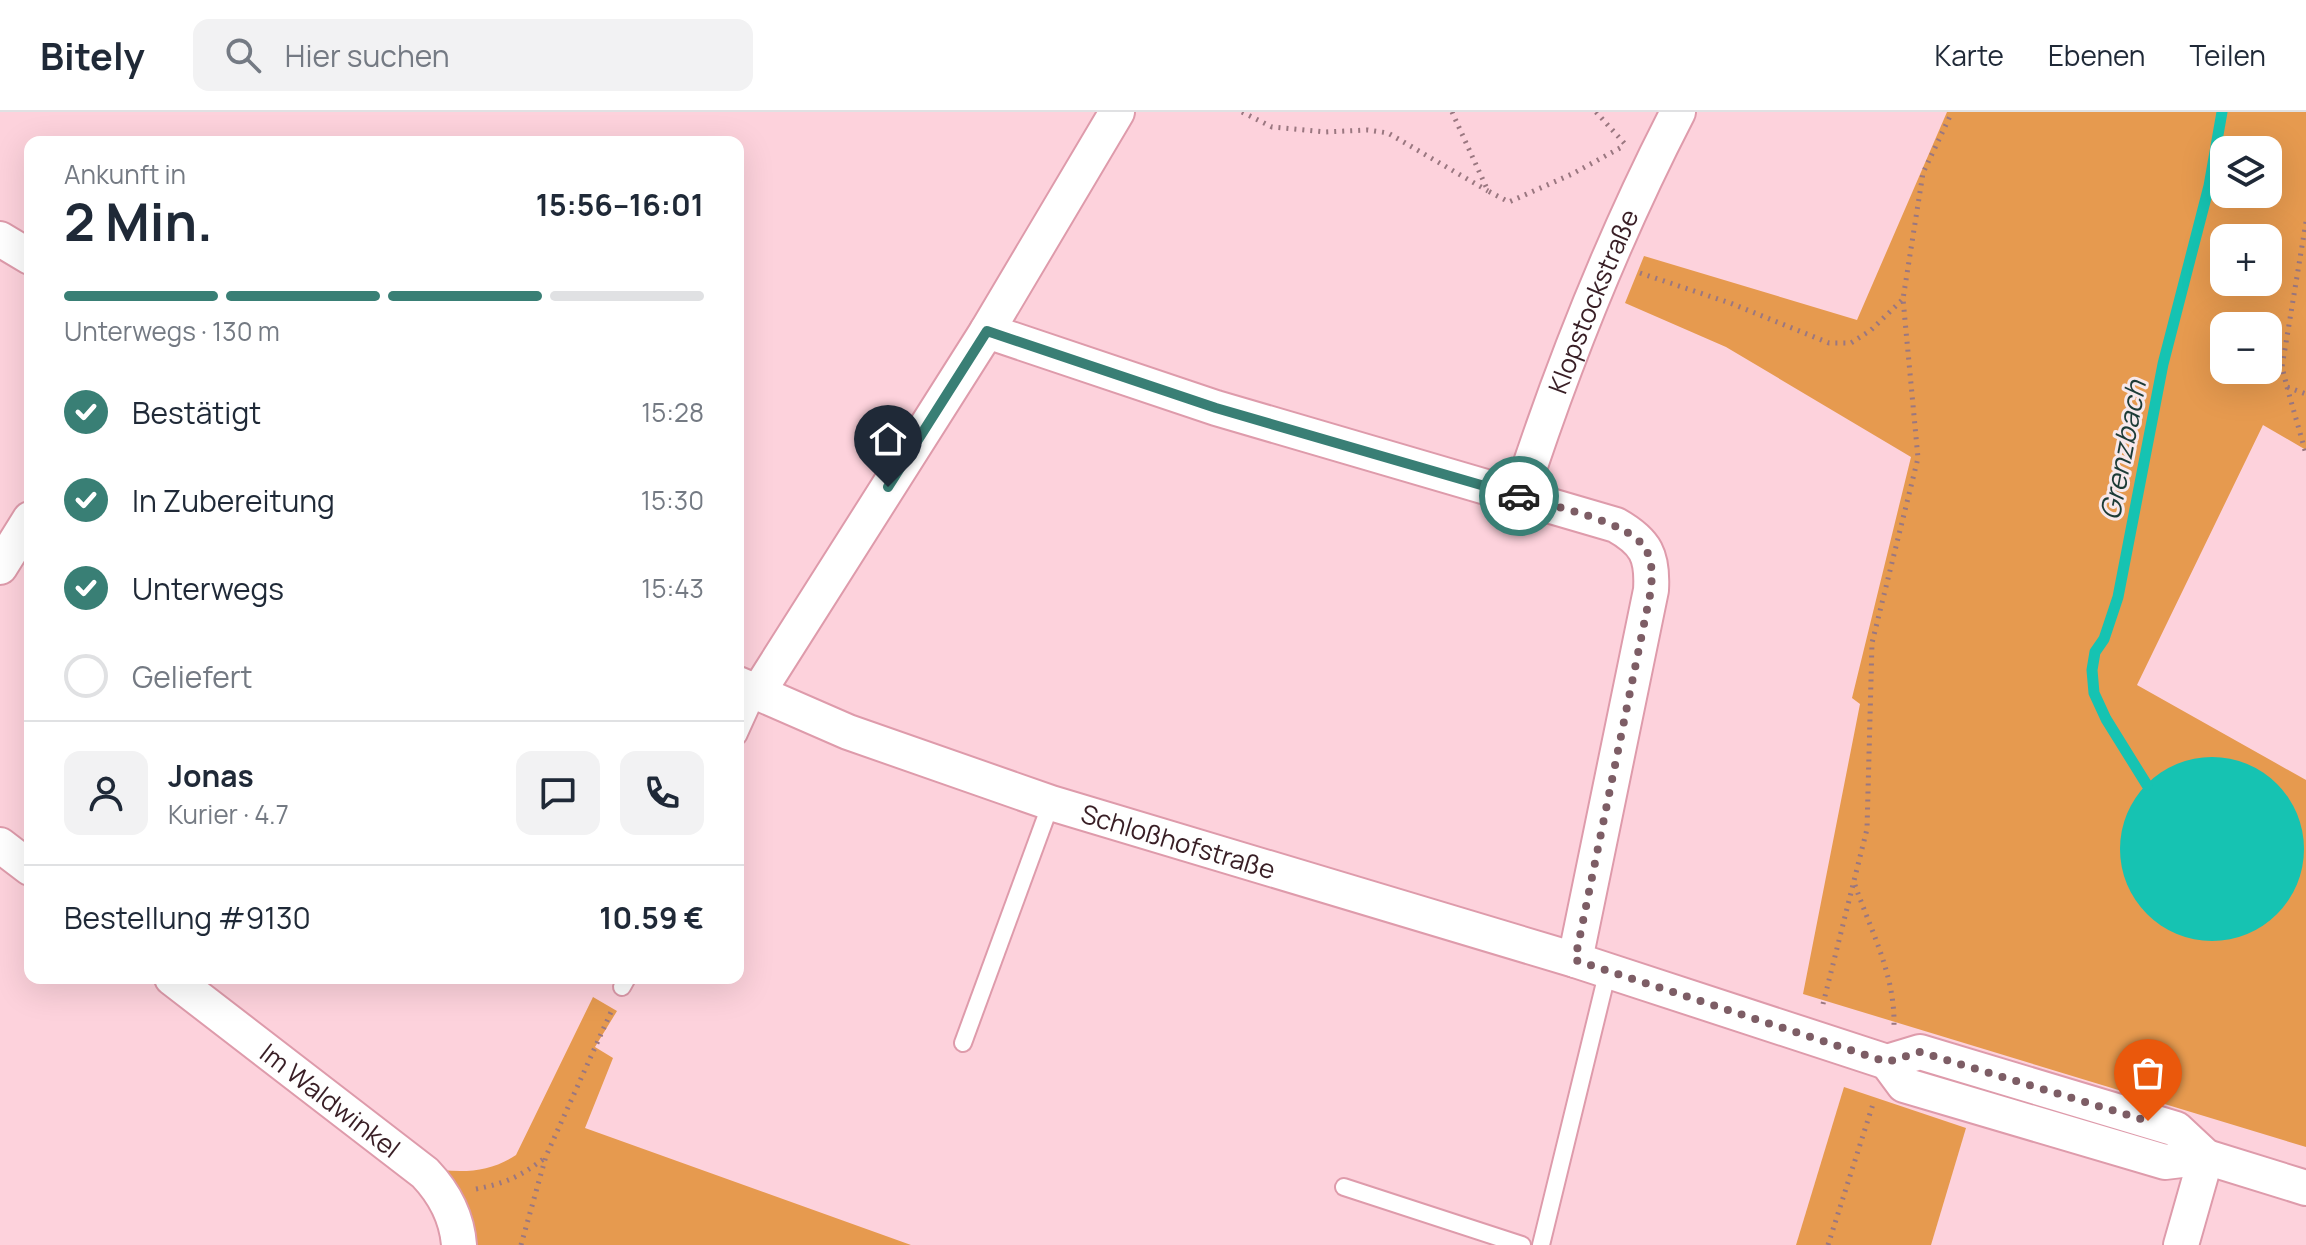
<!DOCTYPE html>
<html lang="de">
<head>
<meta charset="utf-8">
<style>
	:root { --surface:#fff; --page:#f2f2f3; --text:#1f2937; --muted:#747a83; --line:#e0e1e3; --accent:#397f75 }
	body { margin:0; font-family:Manrope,sans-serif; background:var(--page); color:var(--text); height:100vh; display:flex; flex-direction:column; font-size:30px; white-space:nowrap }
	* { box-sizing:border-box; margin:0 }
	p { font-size:26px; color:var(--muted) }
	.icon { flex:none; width:44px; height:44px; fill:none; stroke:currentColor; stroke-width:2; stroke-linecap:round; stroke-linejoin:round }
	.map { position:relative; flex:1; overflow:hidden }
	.panel { position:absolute; left:24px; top:24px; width:720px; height:848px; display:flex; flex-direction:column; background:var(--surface); border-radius:16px; box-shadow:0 8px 32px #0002 }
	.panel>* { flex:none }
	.tools { position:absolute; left:2210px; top:24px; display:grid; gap:16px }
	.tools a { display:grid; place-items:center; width:72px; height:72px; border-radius:16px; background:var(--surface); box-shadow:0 8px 32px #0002; font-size:40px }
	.pin { position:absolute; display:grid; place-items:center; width:68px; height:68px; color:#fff; margin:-82px -34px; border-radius:50% 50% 50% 0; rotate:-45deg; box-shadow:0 0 8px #0007 }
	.pin .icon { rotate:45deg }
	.courier { position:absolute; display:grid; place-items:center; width:80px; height:80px; margin:-40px; border:6px solid #397f75; border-radius:50%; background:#fff; color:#222; box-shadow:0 2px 10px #0007 }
	.headline em { font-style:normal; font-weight:700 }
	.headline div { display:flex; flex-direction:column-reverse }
	.headline { display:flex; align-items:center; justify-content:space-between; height:136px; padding:0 40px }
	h1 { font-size:52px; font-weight:700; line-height:60px }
	.bar { display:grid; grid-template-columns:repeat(4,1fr); gap:12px 8px; align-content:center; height:96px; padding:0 40px }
	.bar i { height:10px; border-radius:6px; background:var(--line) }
	.bar .on { background:var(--accent) }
	.bar p { grid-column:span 4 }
	.line { display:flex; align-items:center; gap:20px; padding:0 40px; border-top:2px solid var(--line) }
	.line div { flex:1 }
	.round { display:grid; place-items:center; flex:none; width:84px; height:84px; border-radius:16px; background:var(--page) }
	ol { padding:0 40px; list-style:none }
	li { display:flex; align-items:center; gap:24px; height:88px }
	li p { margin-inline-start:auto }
	li .icon { padding:8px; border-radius:50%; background:var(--accent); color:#fff; stroke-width:4 }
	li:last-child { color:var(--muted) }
	li i { width:44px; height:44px; border:4px solid var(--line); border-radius:50% }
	header { display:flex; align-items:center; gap:48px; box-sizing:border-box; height:112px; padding:0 40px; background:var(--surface); border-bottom:2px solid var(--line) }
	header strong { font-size:38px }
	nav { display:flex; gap:44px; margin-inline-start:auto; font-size:28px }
	.search { width:560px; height:72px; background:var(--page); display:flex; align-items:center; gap:20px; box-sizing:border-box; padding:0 28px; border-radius:16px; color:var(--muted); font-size:30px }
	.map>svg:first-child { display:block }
	.green { fill:#e69a4f; fill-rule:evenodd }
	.water { fill:#16c3b2 }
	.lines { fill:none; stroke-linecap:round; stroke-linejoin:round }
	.stream { stroke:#16c3b2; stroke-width:11 }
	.lane-casing { stroke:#de9bab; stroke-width:20 }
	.street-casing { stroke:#de9bab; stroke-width:38 }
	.path { stroke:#9a7780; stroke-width:5; stroke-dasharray:2 6; stroke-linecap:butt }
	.lane { stroke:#fff; stroke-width:16 }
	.street { stroke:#fff; stroke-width:34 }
	.done { stroke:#7d5d65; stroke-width:8; stroke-dasharray:0 14.4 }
	.route { stroke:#397f75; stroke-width:10 }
	.labels { text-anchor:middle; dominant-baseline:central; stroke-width:6; stroke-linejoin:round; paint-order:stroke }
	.street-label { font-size:26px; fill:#381e25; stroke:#f7e8eb }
	.water-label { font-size:28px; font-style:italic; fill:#1c3b36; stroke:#f7e8eb }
</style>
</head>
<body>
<header>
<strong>Bitely</strong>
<div class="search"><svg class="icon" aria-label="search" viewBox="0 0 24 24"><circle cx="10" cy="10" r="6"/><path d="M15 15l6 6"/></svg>Hier suchen</div>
<nav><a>Karte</a><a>Ebenen</a><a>Teilen</a></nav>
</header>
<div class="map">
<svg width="2306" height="1133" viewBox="0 0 2306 1133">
	<rect width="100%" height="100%" fill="#fdd2dc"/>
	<!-- green -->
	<g class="green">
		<path d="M1947,0H2306V338L2263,313L2137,573L2306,668V1035L1803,882L1860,592L1852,586L1911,345L1726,235L1625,191L1644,144L1857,208ZM2224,38H2268V82H2224ZM2224,126H2268V170H2224ZM2224,214H2268V258H2224Z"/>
		<path d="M593,885L617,899L595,935L613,946L585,1016L911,1133H475L442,1058C470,1061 493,1058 516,1043Z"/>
		<polygon points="1844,975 1966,1016 1931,1133 1796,1133"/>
	</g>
	<!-- water -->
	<circle class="water" cx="2212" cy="737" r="92"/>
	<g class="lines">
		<!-- stream -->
		<polyline class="stream" points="2147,673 2106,607 2094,581 2092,558 2095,540 2104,527 2118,485 2163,252 2209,74 2222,0"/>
		<defs>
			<g id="lane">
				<polyline points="738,624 757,582"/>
				<polyline points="622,875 627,866"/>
				<polyline points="963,931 1051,691"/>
				<polyline points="1344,1075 1522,1133"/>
				<polyline points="1541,1133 1608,858"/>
			</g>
			<g id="street">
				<polyline points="0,127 30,145"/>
				<path d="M987,219L1216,296L1616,413C1646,430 1653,444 1651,478L1575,848"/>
				<path id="s1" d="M1520,384C1563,252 1614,124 1678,0"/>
				<polyline points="0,455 30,407"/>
				<path id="s2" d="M738,572L848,620L1051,691L1575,848L1887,950L1920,940L2176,1017L2206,1045"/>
				<polyline points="757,582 987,219 1117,0"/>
				<polyline points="0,733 30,756"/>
				<path id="s3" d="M172,866L425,1061C444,1081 457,1106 459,1133"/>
				<polyline points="1887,950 1904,973 2165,1050 2206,1045 2306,1076"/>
				<polyline points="2181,1133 2206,1045"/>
			</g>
		</defs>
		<!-- lane casing -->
		<use href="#lane" class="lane-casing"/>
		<!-- street casing -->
		<use href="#street" class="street-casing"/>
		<!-- path -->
		<g class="path">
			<polyline points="1242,0 1272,15 1325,20 1368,18 1388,21 1488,79"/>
			<polyline points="1452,0 1488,79 1509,90 1572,62 1620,36"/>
			<polyline points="1596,0 1625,32"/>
			<polyline points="2306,110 2282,255 2287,275 2306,282"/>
			<polyline points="1640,161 1730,191 1829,231 1851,231 1871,218 1902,188"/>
			<polyline points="2287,275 2306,342"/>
			<path d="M1855,773C1871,819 1895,863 1894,913"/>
			<polyline points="1823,892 1867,717 1872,531 1918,346 1903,187 1923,61 1952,0"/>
			<path d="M476,1077C507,1071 521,1064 546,1045"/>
			<polyline points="521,1133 546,1044 611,900"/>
			<polyline points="1828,1133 1873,992"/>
		</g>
		<!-- lane -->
		<use href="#lane" class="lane"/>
		<!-- street -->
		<use href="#street" class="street"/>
	</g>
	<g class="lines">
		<!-- done -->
		<path class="done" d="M1519,384C1551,394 1628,409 1645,436C1653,449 1652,463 1651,478L1575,848L1887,950L1920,940L2148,1009"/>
		<!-- route -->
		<polyline class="route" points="888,375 987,219 1216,296 1519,384"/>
	</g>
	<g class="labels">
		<!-- street labels -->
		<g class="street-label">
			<text stroke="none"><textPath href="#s1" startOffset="208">Klopstockstraße</textPath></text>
			<text stroke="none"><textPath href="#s2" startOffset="468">Schloßhofstraße</textPath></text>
			<text stroke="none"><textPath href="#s3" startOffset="200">Im Waldwinkel</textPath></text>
		</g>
		<!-- water labels -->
		<g class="water-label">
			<text transform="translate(2122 338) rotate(-79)">Grenzbach</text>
		</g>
	</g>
</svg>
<div class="tools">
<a><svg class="icon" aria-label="layers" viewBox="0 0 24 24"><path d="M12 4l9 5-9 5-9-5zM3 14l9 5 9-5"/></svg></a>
<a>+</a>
<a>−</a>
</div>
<div class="pin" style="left:2148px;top:1009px;background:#ea580c"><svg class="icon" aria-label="bag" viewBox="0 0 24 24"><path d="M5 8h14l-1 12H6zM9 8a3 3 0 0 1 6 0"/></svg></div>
<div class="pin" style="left:888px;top:375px;background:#1f2937"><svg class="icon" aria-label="home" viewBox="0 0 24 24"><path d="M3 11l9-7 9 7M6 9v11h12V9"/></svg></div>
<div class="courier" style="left:1519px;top:384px"><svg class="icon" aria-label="car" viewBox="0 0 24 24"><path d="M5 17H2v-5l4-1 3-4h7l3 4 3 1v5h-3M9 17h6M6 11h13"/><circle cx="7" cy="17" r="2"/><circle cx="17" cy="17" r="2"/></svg></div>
<section class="panel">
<div class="headline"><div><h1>2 Min.</h1><p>Ankunft in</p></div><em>15:56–16:01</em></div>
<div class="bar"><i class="on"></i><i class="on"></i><i class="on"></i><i></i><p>Unterwegs · 130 m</p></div>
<ol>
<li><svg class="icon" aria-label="check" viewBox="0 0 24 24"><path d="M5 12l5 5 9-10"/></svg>Bestätigt<p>15:28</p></li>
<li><svg class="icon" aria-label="check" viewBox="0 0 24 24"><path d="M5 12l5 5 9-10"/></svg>In Zubereitung<p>15:30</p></li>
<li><svg class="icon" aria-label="check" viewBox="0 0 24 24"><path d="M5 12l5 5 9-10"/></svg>Unterwegs<p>15:43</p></li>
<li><i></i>Geliefert</li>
</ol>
<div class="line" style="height:144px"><a class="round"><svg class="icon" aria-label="person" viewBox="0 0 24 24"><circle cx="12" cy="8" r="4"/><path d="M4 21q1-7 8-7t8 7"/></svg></a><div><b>Jonas</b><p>Kurier · 4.7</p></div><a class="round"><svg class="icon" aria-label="chat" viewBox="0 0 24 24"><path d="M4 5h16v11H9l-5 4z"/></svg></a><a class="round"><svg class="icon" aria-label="phone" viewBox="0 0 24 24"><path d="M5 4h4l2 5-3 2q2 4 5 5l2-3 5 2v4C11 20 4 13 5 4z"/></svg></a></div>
<div class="line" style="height:104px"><div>Bestellung #9130</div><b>10.59 €</b></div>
</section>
</div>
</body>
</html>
